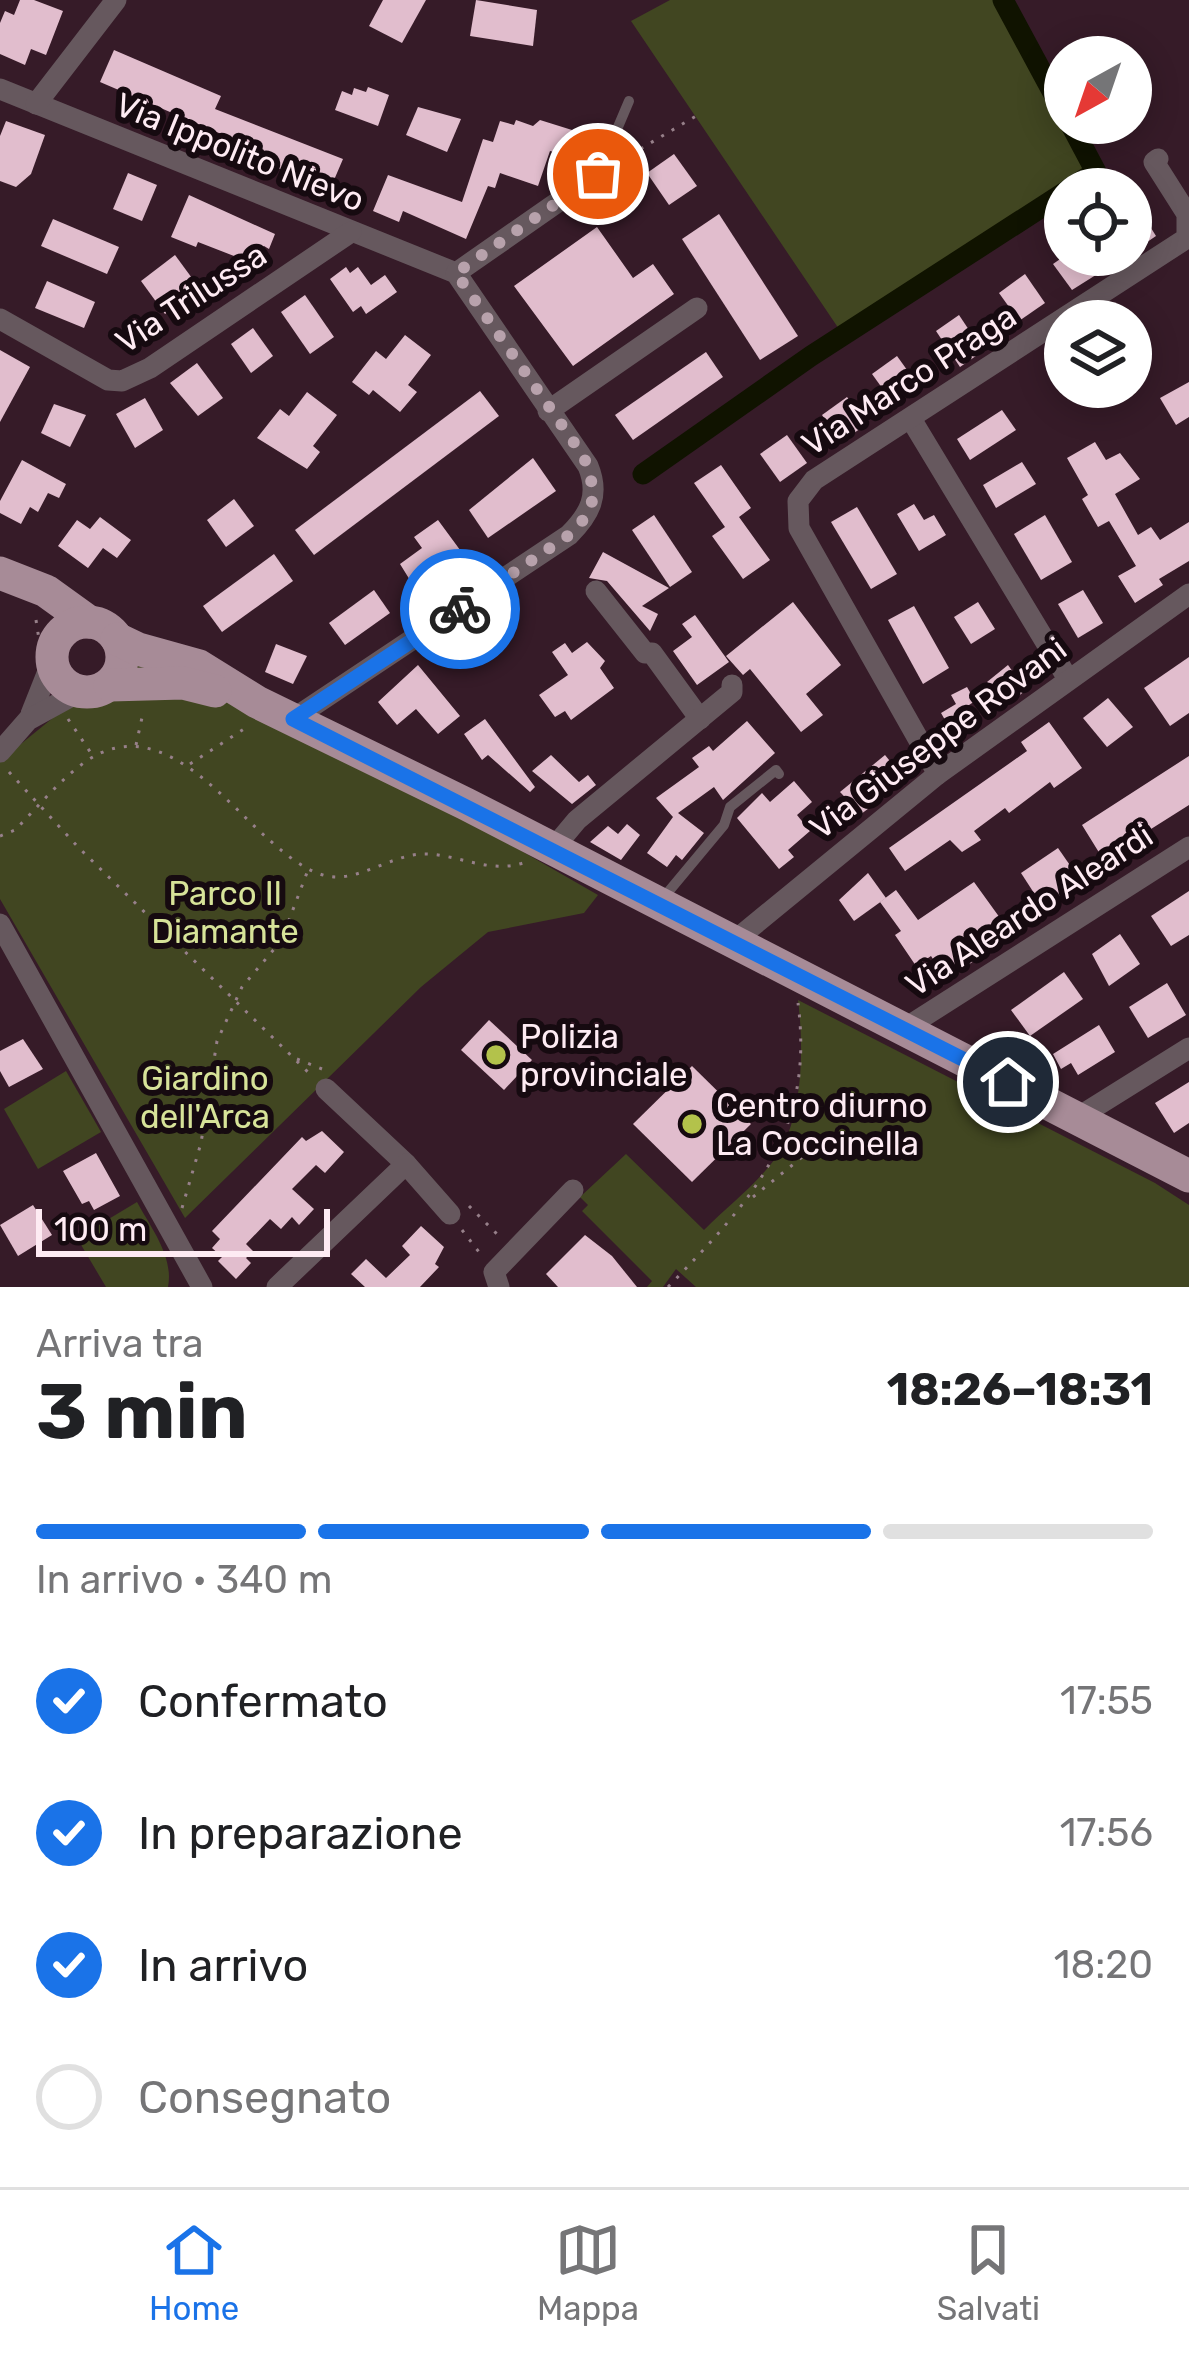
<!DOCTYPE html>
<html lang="it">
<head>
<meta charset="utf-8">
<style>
	:root { --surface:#fff; --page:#f6f6f6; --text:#202124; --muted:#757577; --line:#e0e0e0; --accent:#1a73e8 }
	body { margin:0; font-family:Rubik,sans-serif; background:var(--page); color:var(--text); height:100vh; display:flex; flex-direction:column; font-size:45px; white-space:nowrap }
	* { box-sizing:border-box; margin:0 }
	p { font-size:39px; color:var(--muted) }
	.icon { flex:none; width:66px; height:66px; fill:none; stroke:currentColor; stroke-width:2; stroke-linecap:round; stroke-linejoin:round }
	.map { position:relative; height:1287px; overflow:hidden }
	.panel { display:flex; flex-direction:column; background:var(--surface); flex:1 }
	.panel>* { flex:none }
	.needle { width:78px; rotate:220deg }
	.buttons { position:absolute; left:1044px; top:36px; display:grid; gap:24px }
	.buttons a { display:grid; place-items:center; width:108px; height:108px; border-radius:50%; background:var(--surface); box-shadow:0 6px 30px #0003; font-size:60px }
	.scale { position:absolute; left:36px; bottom:30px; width:294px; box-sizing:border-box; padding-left:12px; border:6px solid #feebf3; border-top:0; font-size:33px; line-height:42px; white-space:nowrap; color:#feebf3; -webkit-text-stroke:9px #160a10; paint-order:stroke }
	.pin { position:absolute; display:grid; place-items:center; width:102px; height:102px; color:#fff; margin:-51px; border:6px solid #fff; border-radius:50%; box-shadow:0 3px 12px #0007 }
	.courier { position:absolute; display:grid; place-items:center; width:120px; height:120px; margin:-60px; border:9px solid #1a73e8; border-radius:50%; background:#fff; color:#222; box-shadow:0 3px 15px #0007 }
	.headline em { font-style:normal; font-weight:700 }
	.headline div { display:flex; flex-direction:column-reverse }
	.headline { display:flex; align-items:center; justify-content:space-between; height:204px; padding:0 36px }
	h1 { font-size:78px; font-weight:700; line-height:90px }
	.bar { display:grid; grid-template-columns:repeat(4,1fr); gap:18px 12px; align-content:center; height:144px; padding:0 36px }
	.bar i { height:15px; border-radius:9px; background:var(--line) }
	.bar .selected { background:var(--accent) }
	.bar p { grid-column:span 4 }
	ol { padding:0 36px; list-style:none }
	li { display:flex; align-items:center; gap:36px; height:132px }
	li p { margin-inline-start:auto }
	li .icon { padding:12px; border-radius:50%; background:var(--accent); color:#fff; stroke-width:4 }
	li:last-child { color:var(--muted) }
	li i { width:66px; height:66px; border:6px solid var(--line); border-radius:50% }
	.menu { display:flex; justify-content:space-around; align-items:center; height:168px; border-top:3px solid var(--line); background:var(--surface); font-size:33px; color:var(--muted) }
	.menu a { display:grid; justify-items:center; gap:6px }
	.menu .selected { color:var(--accent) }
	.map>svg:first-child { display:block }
	.green { fill:#414621 }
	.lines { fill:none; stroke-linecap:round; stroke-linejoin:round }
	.canal { stroke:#101300; stroke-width:21 }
	.building { fill:#e1bdcd }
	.path { stroke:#97808a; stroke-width:3; stroke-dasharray:3 9; stroke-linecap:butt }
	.service { stroke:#66585e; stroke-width:10 }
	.minor { stroke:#66585e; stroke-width:21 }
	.primary { stroke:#a78b97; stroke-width:33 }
	.done { stroke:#b8a2ac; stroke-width:12; stroke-dasharray:0 21.6 }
	.route { stroke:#1a73e8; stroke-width:15 }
	.poi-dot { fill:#b3c24b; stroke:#160a10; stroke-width:4.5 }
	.labels { text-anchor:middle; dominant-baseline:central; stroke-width:12; stroke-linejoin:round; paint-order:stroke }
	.street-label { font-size:33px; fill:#feebf3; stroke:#160a10 }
	.park-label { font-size:33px; fill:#d7e399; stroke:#160a10 }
	.poi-label { font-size:33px; fill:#feebf3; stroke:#160a10; text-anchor:start }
</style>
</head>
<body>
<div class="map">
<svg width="1189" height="1287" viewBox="0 0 1189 1287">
	<rect width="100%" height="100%" fill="#361b28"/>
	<!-- green -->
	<g class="green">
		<polygon points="670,0 1003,0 1065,115 1065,123 1070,123 1096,172 843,335 631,21"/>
		<polygon points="130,655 450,810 598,895 584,913 488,932 421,987 185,1218 0,899 0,761"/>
		<path d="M798,1000L1155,1183L1189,1205V1287H696L676,1269L663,1287H647L652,1281L582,1211L588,1205L580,1197L626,1154L704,1230C726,1208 752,1188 771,1164C804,1125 804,1048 798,1000Z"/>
		<polygon points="66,1071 101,1132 38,1169 4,1109"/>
		<path d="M137,1202C151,1228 174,1257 168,1287H106L77,1238Z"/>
	</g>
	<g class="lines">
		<!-- canal -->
		<g class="canal">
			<polyline points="1003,0 1065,115"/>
			<polyline points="1069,189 1096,172 1070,123"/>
			<polyline points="643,474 811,356 1065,192"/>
		</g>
	</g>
	<!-- building -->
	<g class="building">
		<polygon points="20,0 34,0 63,11 46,55 31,49 25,65 0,54 0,23 5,11 14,15"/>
		<polygon points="383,0 426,0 402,43 369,26"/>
		<polygon points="476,0 537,10 533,46 470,36"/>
		<polygon points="114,50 221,96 215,109 343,159 331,187 228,151 233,139 100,82"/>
		<polygon points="368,87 389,95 378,126 335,110 342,91 352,95 354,88 366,92"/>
		<polygon points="418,107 461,119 447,152 406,135"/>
		<polygon points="516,120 533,126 540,120 572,130 564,155 550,151 538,186 500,173 495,188 488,186 466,239 403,211 399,222 373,211 388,175 462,202 483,139 493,142 500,121 514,125"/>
		<polygon points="6,121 45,135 31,174 16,187 0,181 0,136"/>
		<polygon points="674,154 697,186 669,205 647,173"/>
		<polygon points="128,173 157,185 142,221 113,209"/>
		<polygon points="189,195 275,234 269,249 264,246 223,284 234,256 198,242 196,247 171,237"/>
		<polygon points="1131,196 1156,236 1131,253"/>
		<polygon points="719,214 798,336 760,360 682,239"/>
		<polygon points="53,219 119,247 107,274 41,246"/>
		<polygon points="597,227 633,278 653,264 674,294 573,366 514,286"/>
		<polygon points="175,255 200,289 165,314 141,281"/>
		<polygon points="1066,255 1086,255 1099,273 1072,290 1053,264"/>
		<polygon points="346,267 350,273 358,267 371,285 385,275 397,292 366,314 361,306 353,312 330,279"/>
		<polygon points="1025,274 1045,303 1019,321 999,293"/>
		<polygon points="47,281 95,302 84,328 35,308"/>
		<polygon points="305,295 334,337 310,354 281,312"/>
		<polygon points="959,315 983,351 960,367 936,331"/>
		<polygon points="253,328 273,356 251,373 231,344"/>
		<polygon points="405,335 431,355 408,385 417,392 400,412 373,390 369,395 352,382 376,351 386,359"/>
		<polygon points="0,350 30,367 0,422"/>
		<polygon points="706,352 723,377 633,440 615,415"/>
		<polygon points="897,356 920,388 895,406 872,374"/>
		<polygon points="197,363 223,398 198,416 170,383"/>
		<polygon points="1189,382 1189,417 1176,425 1160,398"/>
		<polygon points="480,391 499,416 314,555 295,530"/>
		<polygon points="307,392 337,415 313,446 320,452 307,469 257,438 280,409 289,416"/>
		<polygon points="847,397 867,424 841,442 822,415"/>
		<polygon points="145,398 163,430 135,448 116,414"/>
		<polygon points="54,404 86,415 70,447 41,433"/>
		<polygon points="1002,410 1016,430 970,460 957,439"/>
		<polygon points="787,435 807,463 780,482 760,454"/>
		<polygon points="1095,442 1106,460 1120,453 1140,479 1115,494 1138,535 1151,527 1160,540 1189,522 1189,561 1159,579 1163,585 1135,603 1118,576 1136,566 1109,521 1098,527 1082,499 1088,495 1067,458"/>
		<polygon points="533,458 556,491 488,538 469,510"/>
		<polygon points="22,460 66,484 59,498 48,493 38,512 30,507 21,524 0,513 0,501"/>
		<polygon points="1022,462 1036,484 996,508 983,485"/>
		<polygon points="721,465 751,508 739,517 770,560 743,579 712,536 725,527 694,483"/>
		<polygon points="234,499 254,526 226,547 207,520"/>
		<polygon points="914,504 924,520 934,515 946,535 919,551 897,514"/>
		<polygon points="857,507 897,574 871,589 831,522"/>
		<polygon points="654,515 692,572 670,587 632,530"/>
		<polygon points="1045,515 1072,562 1041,580 1014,534"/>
		<polygon points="100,517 131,540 117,558 103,548 88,568 58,546 77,520 90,529"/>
		<polygon points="438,520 463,554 425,582 422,578 413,585 400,564 422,548 414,537"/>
		<polygon points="603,552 669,588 642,606 658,614 650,631 607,581 589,578"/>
		<polygon points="274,554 293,581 222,632 203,606"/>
		<polygon points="374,590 390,613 345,645 329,623"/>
		<polygon points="1083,590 1103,623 1078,638 1058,604"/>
		<polygon points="793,602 841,665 806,694 823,715 801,732 750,669 743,675 726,656"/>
		<polygon points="978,602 995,629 971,644 954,617"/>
		<polygon points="914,606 949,668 923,684 888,620"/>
		<polygon points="695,615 729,662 697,685 673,651 692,637 682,624"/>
		<polygon points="587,642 605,661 600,668 614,688 571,720 565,711 555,717 539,695 568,675 552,652 565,643 572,653"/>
		<polygon points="276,644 307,656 293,684 265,672"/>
		<polygon points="1189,657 1189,713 1170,726 1144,688"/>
		<polygon points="418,665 460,716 438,734 416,709 397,725 378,702"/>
		<polygon points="1008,665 1026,690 1006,706 987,682"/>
		<polygon points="967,687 975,701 966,707 977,727 956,739 941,713 956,704 951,695"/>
		<polygon points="1108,698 1133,727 1107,747 1083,718"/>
		<polygon points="485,719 535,787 530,792 488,755 482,760 464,734"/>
		<polygon points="747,721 775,753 723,800 714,787 678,813 704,833 682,860 676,855 667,867 647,853 673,817 656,798 699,767 692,758 709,746 713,751"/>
		<polygon points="1049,722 1082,768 1054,788 1050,782 1009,813 1005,808 974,831 981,840 962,852 950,840 905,871 889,848 1027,751 1021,742"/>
		<polygon points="551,755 579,782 588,775 596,785 572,804 532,771"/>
		<polygon points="885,755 906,781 861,814 840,792"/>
		<polygon points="1189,756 1189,805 1132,841 1137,849 1108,867 1082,825"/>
		<polygon points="794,781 812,802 797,815 810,831 788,850 794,857 779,869 737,818 762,793 770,802"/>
		<polygon points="627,824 640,835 621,860 590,842 608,826 618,834"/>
		<polygon points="1058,848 1083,884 1045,910 1021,873"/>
		<polygon points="868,873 886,898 854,921 839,900"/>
		<polygon points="974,882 1013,936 946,979 931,956 916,966 895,935 901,931 880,902 896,890 918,920"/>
		<polygon points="1189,891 1189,935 1171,946 1151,916"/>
		<polygon points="1120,934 1140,964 1109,986 1092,954"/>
		<polygon points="1064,972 1083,999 1030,1036 1011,1010"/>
		<polygon points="1167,983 1186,1015 1148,1038 1129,1007"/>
		<polygon points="489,1020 532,1060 504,1090 461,1050"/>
		<polygon points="1099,1025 1115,1052 1078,1075 1071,1063 1061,1069 1053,1054"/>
		<polygon points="23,1039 43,1069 9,1087 0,1071 0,1051"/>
		<polygon points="692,1066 751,1124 692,1182 633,1124"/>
		<polygon points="1189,1082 1189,1123 1174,1133 1155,1103"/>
		<polygon points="322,1131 344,1152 325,1173 316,1165 292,1189 314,1209 299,1225 292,1217 281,1229 270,1219 246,1244 253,1251 246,1258 251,1263 236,1279 218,1261 222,1257 212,1248 220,1239 212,1231 302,1137 306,1141"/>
		<polygon points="96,1153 120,1196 94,1210 89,1201 82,1204 63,1171"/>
		<polygon points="33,1205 52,1235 18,1256 0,1225"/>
		<polygon points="421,1226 444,1247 435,1264 439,1267 420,1287 365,1287 351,1274 366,1259 386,1278 410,1255 402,1246"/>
		<polygon points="585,1235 612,1256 637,1287 558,1287 546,1274"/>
	</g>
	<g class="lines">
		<!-- path -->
		<g class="path">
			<polyline points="620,161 696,116"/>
			<polyline points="36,620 40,646"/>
			<polyline points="68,719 93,756"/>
			<polyline points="136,745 143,713"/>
			<polyline points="190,764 247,727"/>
			<polyline points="9,772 78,847 311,1075"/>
			<path d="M0,836L15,830C38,807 62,777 88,760C158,714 220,796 266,837C283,852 304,871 327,876C357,883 392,854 424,854C458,854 489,874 523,863"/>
			<polyline points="297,1059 322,1069"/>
			<polyline points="753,1197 844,1123"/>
			<polyline points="469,1206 500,1237"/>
			<polyline points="182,1208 201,1143 217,1041 242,987 281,941 308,870"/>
			<polyline points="462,1230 482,1256"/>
			<path d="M668,1287C752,1200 815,1133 798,1003"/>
		</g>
		<!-- service -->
		<g class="service">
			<polyline points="598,174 629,101"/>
			<polyline points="664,897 724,825 730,807 776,770 779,774"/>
		</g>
		<!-- minor -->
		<g class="minor">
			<path d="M0,89L456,273L588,466C600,495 590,514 569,535L293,719"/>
			<polyline points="36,104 116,0"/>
			<polyline points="456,273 598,174"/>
			<polyline points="0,319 108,380 122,381 150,368 351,232"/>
			<polyline points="548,411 697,308"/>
			<polyline points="911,419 1068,679"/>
			<polyline points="596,591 645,653 652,653 700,719"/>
			<polyline points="31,714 52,661"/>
			<polyline points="0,752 28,720 79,692"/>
			<polyline points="938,774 799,528 798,501 814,480 1187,238 1187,214 1154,162 1158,159"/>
			<polyline points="551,851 577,820 732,692 732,685"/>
			<polyline points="0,924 202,1287"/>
			<polyline points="733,942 938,774 1189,594"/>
			<polyline points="904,1029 1189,847"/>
			<polyline points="326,1089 406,1164"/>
			<polyline points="1077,1118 1189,1048"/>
			<polyline points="277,1287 406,1164 450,1214"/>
			<polyline points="499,1287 494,1272 573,1190"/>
		</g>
		<!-- primary -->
		<g class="primary">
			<polyline points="0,573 46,591 89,622"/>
			<circle cx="87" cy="657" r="35"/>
			<polyline points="117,639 138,649 199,666 257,702 466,804 1189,1176"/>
			<polyline points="110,685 183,683 215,691"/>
		</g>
	</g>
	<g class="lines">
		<!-- done -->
		<polyline class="done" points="460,609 569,535 585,518 595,494 584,457 456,273 598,174"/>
		<!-- route -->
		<polyline class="route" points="460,609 293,719 1008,1082"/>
	</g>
	<!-- markers -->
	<g class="poi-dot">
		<circle cx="496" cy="1055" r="12"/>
		<circle cx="692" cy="1124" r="12"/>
	</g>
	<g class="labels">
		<!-- street labels -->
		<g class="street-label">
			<text transform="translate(240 152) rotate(22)">Via Ippolito Nievo</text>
			<text transform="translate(191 298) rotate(-33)">Via Trilussa</text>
			<text transform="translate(909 380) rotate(-33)">Via Marco Praga</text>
			<text transform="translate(938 738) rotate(-37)">Via Giuseppe Rovani</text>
			<text transform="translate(1029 910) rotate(-33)">Via Aleardo Aleardi</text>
		</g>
		<!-- park labels -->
		<g class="park-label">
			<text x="225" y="893">Parco Il<tspan x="225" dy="38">Diamante</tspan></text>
			<text x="205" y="1078">Giardino<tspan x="205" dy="38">dell'Arca</tspan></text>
		</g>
		<!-- poi labels -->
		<g class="poi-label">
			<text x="520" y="1036">Polizia<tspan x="520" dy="38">provinciale</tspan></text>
			<text x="716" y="1105">Centro diurno<tspan x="716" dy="38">La Coccinella</tspan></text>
		</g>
	</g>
</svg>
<div class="buttons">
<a><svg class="needle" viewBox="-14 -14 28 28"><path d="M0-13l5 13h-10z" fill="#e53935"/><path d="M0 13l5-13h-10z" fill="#757577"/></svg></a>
<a><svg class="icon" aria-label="locate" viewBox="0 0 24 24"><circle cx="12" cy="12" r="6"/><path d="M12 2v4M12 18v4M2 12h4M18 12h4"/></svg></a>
<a><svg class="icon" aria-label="layers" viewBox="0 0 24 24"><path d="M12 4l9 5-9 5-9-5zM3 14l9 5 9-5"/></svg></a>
</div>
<div class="scale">100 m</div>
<div class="pin" style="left:598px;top:174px;background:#ea580c"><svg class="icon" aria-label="bag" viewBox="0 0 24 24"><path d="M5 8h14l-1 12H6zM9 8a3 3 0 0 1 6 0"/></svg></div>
<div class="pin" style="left:1008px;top:1082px;background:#1f2937"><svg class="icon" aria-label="home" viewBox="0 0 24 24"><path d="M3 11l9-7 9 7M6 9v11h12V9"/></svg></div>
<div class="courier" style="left:460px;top:609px"><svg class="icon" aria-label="bike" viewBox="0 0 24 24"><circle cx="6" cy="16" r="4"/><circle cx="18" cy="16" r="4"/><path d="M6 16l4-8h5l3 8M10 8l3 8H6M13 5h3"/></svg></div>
</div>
<section class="panel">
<div class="headline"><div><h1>3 min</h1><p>Arriva tra</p></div><em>18:26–18:31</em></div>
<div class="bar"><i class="selected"></i><i class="selected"></i><i class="selected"></i><i></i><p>In arrivo · 340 m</p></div>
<ol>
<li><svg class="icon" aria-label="check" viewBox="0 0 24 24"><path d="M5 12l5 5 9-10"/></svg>Confermato<p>17:55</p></li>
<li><svg class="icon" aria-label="check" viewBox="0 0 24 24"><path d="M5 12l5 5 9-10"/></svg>In preparazione<p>17:56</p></li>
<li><svg class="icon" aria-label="check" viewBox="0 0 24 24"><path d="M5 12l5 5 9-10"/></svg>In arrivo<p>18:20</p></li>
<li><i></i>Consegnato</li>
</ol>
</section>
<nav class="menu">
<a class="selected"><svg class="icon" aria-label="home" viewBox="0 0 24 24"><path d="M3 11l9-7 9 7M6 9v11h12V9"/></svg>Home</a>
<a><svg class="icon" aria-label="map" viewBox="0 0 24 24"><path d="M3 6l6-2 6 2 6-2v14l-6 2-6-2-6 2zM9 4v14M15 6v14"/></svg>Mappa</a>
<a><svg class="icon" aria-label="saved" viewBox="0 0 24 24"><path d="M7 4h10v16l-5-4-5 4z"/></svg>Salvati</a>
</nav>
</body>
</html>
